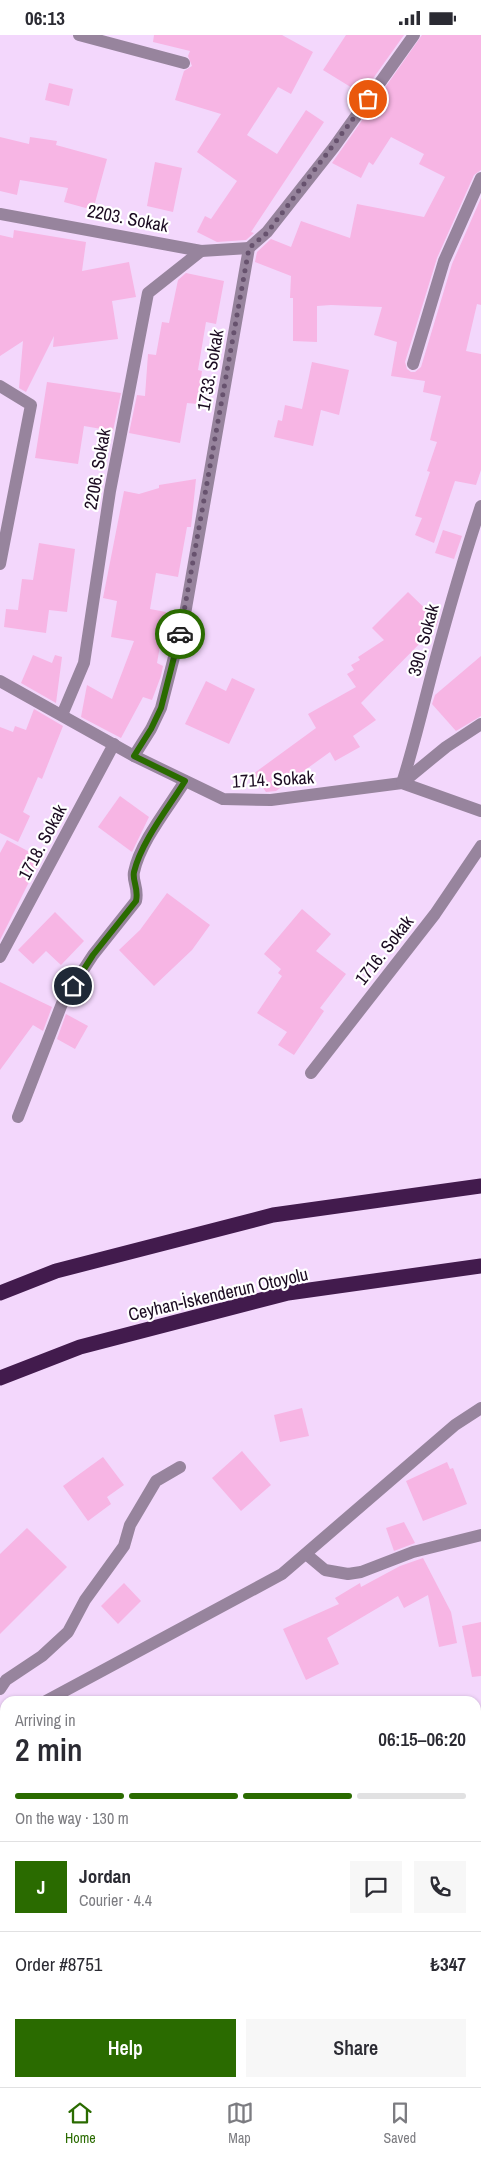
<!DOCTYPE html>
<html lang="en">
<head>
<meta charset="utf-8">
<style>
	:root { --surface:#fff; --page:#f7f7f7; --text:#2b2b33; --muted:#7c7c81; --line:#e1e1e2; --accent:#2a6b00 }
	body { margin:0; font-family:"Archivo Narrow",sans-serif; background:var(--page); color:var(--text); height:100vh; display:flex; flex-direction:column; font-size:19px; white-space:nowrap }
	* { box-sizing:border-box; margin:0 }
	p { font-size:16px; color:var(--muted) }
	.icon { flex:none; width:28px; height:28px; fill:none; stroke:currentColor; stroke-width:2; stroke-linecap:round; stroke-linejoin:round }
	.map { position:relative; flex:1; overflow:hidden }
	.side { position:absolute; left:0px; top:1661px; width:481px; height:391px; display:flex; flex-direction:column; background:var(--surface); border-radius:15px 15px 0 0; box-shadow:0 1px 4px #0004 }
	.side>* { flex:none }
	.pin { position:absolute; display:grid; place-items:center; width:42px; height:42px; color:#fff; margin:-21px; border:2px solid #fff; border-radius:50%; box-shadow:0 1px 5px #0007 }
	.courier { position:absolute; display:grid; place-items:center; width:50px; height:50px; margin:-25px; border:4px solid #2a6b00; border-radius:50%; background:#fff; color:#222; box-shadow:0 1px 6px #0007 }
	.headline em { font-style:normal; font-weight:600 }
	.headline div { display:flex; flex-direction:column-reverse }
	.headline { display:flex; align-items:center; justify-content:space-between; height:85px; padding:0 15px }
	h1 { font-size:32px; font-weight:600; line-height:38px }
	.bar { display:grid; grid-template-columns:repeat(4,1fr); gap:8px 5px; align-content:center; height:60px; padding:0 15px }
	.bar i { height:6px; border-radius:4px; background:var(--line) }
	.bar .active { background:var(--accent) }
	.bar p { grid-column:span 4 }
	.line { display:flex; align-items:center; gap:12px; padding:0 15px; border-top:1px solid var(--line) }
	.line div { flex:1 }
	.round { display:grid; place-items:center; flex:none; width:52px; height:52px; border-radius:0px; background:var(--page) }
	.cta { display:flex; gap:10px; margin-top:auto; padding:10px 15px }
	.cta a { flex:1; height:58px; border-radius:0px; background:var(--accent); color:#fff; font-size:20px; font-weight:600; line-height:58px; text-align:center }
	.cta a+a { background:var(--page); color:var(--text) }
	.status { display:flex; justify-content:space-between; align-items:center; height:35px; padding:0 25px; background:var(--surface); direction:ltr }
	.status svg { height:14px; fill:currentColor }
	.tab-bar { display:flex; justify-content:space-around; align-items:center; height:70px; border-top:1px solid var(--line); background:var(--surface); font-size:14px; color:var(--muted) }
	.tab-bar a { display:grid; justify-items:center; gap:2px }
	.tab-bar .active { color:var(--accent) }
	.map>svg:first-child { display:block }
	.building { fill:#f7b5e4 }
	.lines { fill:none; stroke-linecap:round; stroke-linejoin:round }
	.minor { stroke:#97849d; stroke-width:12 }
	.highway { stroke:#421b4d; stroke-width:15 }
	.done { stroke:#67526e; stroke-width:5; stroke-dasharray:0 9 }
	.route { stroke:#2a6b00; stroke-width:6 }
	.labels { text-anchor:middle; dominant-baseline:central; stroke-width:4.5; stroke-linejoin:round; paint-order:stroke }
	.street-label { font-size:18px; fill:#1b0b21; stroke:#fff }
</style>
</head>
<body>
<div class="status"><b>06:13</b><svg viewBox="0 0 49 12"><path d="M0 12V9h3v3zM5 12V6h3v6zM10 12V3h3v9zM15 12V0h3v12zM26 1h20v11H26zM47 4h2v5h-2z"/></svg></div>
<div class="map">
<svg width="481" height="2052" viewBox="0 0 481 2052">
	<rect width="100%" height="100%" fill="#f3d7fc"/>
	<!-- building -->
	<g class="building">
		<polygon points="154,0 282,0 313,17 291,59 278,52 247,100 277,119 306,75 324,87 251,197 254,198 246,205 217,207 197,197 205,181 211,184 237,146 197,117 221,79 175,65 184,36 192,31 188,21 190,16 153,7"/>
		<polygon points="346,0 404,0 362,59 323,35"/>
		<polygon points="422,0 481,0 481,135 474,140 437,223 405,327 407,334 411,337 415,337 421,332 452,229 481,163 481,270 477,269 466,316 481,319 481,435 476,450 455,446 434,508 415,500 422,483 415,481 430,437 427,436 437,407 430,405 441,361 423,357 425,346 391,341 397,307 374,300 382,272 331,270 317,271 317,307 293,306 293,263 290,263 291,241 255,227 257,217 271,204 291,212 301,186 350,203 357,169 424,182 445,142 419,129 424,119 391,102 373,130 369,127 361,143 332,128"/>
		<polygon points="49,48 73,54 69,71 45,65"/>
		<polygon points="0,102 29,109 30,102 57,106 56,110 107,124 93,175 64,167 68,153 20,145 17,160 0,156"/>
		<polygon points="155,127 182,133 173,177 147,171"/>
		<polygon points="14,195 86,207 82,236 129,227 136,262 112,266 118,304 53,312 54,301 26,357 19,353 23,306 0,321 0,200 13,203"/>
		<polygon points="186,238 224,246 216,289 206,287 198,335 202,336 197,369 187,368 180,408 129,398 137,360 145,361 148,319 156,320 162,287 169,288 178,245"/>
		<polygon points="312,327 349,335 339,380 321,375 313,411 274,402 278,385 282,386 285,370 302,374"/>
		<polygon points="47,347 121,358 113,396 84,391 78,429 35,423"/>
		<polygon points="196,444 191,492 187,492 178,542 156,538 150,574 166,577 157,628 163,631 161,641 152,665 143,662 121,703 81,682 87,650 112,664 134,606 111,602 117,566 103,563 124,456 139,459 159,453 159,450"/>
		<polygon points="443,495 462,501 454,524 435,518"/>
		<polygon points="39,508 75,514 67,577 49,575 46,598 4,592 6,574 18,575 22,544 33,545"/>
		<polygon points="408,557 438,586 436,592 361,668 376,685 353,701 360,712 335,726 330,717 276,756 266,757 253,739 316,693 308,679 356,652 347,639 354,635 351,630 360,625 358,622 384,605 372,593"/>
		<polygon points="33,620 52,628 55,620 62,622 56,668 21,648"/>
		<polygon points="481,621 481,681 456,696 432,669 435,660"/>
		<polygon points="232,643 255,654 229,709 185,689 206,646 226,656"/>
		<polygon points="34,674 63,691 42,744 38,742 23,777 30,781 18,807 0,798 0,692 13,697 15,691 26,695"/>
		<polygon points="120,761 149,782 132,817 98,792"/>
		<polygon points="7,805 41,823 0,905 0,818"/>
		<polygon points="167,858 210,890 192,915 154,951 119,915 140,895"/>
		<polygon points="302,874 331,899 316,916 346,939 320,973 324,976 294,1020 278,1010 287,997 257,978 282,941 278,938 281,934 264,919"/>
		<polygon points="55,877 84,906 61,930 46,916 33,929 18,915"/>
		<polygon points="0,947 52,972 43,996 33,990 0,1035"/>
		<polygon points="66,979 88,991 75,1014 57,1004"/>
		<polygon points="302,1373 309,1401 280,1407 274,1380"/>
		<polygon points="242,1416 271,1450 241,1476 212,1443"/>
		<polygon points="103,1422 124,1450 107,1462 111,1469 88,1486 63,1451"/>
		<polygon points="447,1427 450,1434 453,1433 467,1469 423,1486 406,1446"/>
		<polygon points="404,1487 415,1508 394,1516 386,1493"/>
		<polygon points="27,1493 67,1532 0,1599 0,1519"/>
		<polygon points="423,1523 451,1577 457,1608 439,1612 428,1560 404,1573 398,1561 327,1603 339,1629 306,1645 283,1594 339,1569 335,1563 360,1548 361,1552 400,1531"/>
		<polygon points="124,1548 141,1566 118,1589 101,1571"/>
		<polygon points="481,1587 481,1641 472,1642 462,1591"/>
	</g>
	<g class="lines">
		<!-- minor -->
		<g class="minor">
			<polyline points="79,0 184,28"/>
			<polyline points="0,179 201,216 249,213"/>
			<polyline points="413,329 444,226 481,143"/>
			<polyline points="0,351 31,370 0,529"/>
			<polyline points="0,646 134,721 223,764 271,765 402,748 481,776"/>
			<polyline points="62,680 84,628 110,456 148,258 201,216"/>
			<polyline points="134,721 151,694 161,673 185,579 249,213 267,197 334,112 414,0"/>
			<path d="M402,748C415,708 424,667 435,626C449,574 464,522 481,471"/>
			<polyline points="402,748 446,712 481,689"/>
			<polyline points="0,922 114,709"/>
			<polyline points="311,1038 435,879 481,811"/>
			<path d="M18,1082L63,966L93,920L136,866C139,853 132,846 134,837C140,807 169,772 185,746"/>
			<polyline points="306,1519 325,1535 348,1539 361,1537 413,1517 481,1500"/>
			<polyline points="0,1654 6,1645 42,1621 68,1597 85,1565 124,1511 130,1490 156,1446 180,1432"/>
			<polyline points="46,1666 282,1539 455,1390 481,1373"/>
			<polyline points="0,1690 5,1688"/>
		</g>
		<!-- highway -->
		<g class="highway">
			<polyline points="0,1258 56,1236 273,1180 481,1151"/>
			<polyline points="0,1343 80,1312 288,1258 481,1231"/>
		</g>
	</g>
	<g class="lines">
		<!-- done -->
		<polyline class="done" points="180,599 249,213 267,198 368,64"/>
		<!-- route -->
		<path class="route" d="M73,951L93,920L136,866C139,853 132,846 134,837C141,807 169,772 185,746L134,721L151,694L161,673L180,599"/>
	</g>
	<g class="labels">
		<!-- street labels -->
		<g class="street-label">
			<text transform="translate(128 183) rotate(11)">2203. Sokak</text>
			<text transform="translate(210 335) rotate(-80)">1733. Sokak</text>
			<text transform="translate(97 434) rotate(-80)">2206. Sokak</text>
			<text transform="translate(423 605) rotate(-75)">390. Sokak</text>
			<text transform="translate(273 744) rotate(-3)">1714. Sokak</text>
			<text transform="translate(42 807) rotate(-62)">1718. Sokak</text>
			<text transform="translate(384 915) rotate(-52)">1716. Sokak</text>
			<text transform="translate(218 1259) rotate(-13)">Ceyhan-İskenderun Otoyolu</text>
		</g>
	</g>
</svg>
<div class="pin" style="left:368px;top:64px;background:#ea580c"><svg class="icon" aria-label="bag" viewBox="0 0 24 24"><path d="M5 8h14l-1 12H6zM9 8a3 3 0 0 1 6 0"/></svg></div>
<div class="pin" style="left:73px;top:951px;background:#1f2937"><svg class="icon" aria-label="home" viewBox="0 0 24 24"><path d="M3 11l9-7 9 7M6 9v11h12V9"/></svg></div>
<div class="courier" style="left:180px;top:599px"><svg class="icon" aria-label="car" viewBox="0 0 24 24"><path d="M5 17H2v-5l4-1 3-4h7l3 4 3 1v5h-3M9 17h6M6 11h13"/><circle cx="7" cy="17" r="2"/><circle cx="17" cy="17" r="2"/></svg></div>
<section class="side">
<div class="headline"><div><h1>2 min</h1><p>Arriving in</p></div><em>06:15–06:20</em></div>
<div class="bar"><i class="active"></i><i class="active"></i><i class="active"></i><i></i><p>On the way · 130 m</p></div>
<div class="line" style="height:90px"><b class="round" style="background:var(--accent);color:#fff">J</b><div><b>Jordan</b><p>Courier · 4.4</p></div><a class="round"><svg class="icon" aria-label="chat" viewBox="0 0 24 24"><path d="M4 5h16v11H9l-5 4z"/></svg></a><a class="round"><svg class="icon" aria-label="phone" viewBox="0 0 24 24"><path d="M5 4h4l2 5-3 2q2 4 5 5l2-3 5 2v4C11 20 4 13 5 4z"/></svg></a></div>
<div class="line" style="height:65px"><div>Order #8751</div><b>₺347</b></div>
<div class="cta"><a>Help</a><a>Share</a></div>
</section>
</div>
<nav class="tab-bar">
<a class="active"><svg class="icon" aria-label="home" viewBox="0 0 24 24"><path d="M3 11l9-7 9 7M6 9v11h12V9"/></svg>Home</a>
<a><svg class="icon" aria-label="map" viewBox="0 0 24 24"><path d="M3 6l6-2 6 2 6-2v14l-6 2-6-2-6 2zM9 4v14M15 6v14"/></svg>Map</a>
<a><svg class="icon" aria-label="saved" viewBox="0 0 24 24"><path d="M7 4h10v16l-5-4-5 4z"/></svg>Saved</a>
</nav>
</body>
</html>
